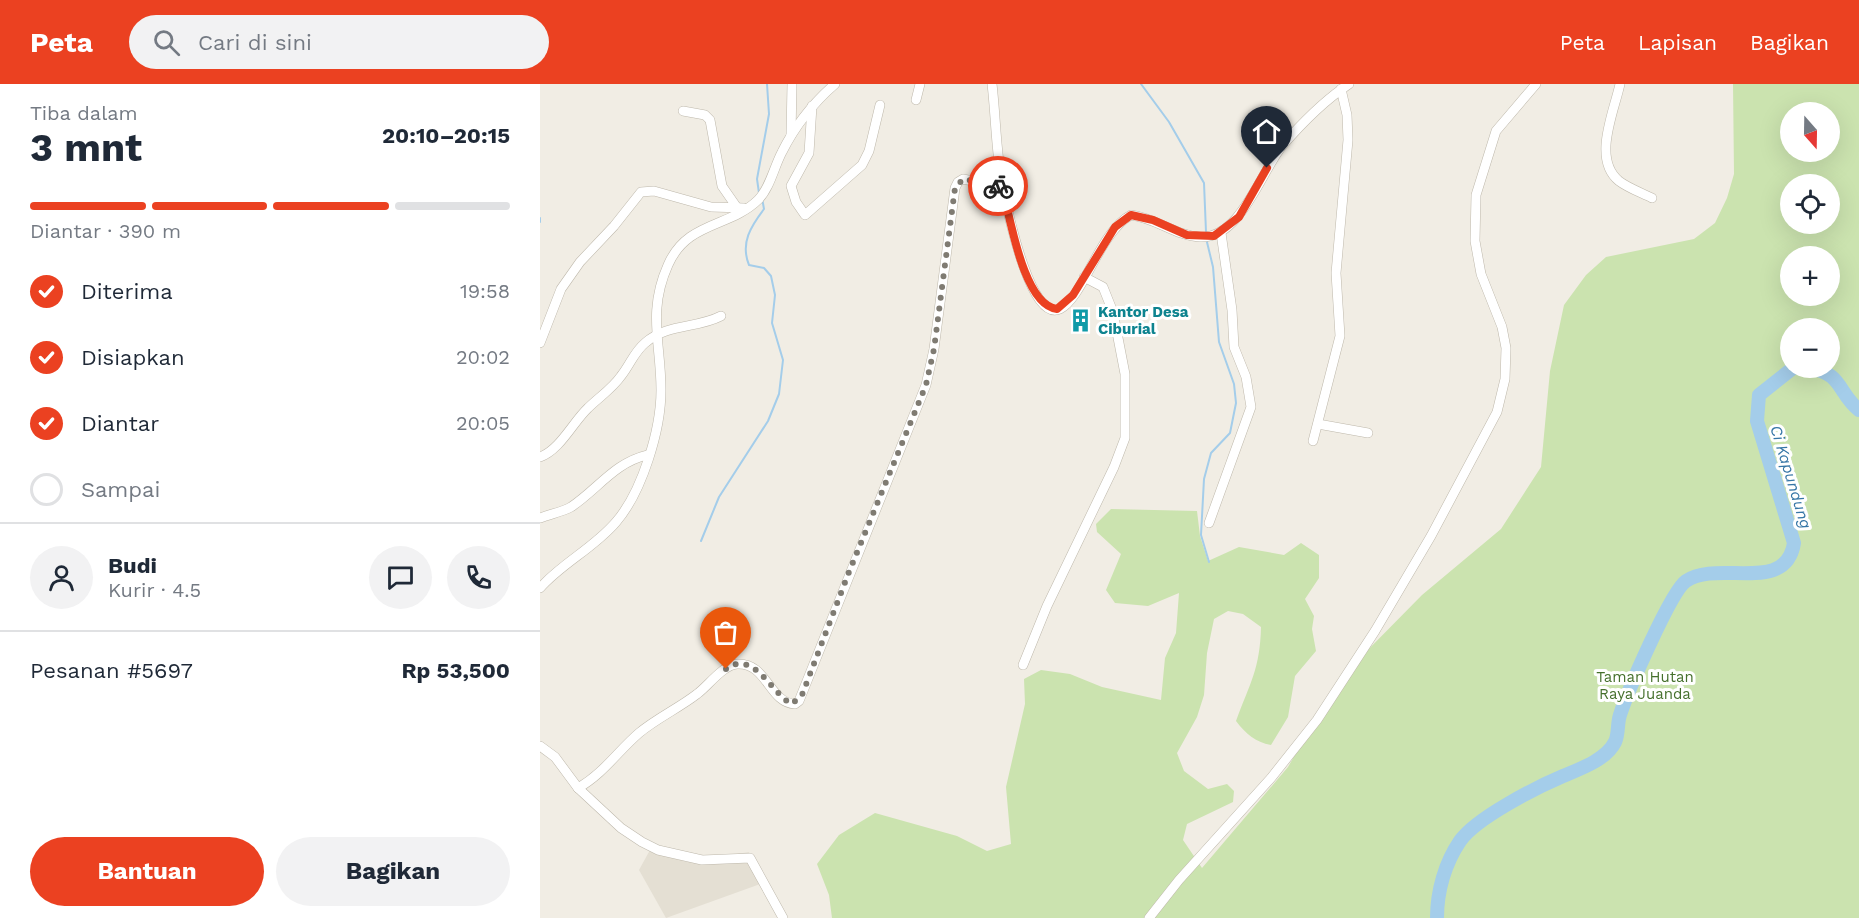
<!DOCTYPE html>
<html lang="id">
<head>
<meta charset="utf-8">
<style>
	:root { --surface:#fff; --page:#f2f2f3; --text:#1f2937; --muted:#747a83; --line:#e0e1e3; --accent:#eb4121 }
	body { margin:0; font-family:"Work Sans",sans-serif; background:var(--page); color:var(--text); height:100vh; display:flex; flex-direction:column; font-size:22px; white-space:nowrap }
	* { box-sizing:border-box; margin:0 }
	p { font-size:20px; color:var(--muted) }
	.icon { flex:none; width:33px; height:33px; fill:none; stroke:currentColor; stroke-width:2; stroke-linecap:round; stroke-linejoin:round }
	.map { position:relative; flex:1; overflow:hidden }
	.panel { display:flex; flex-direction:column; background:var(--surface); width:540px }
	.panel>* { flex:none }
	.needle { width:39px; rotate:160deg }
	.buttons { position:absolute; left:1240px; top:18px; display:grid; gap:12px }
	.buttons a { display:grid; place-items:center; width:60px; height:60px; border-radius:50%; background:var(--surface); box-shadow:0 6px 24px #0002; font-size:30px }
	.pin { position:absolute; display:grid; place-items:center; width:51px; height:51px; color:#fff; margin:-62px -26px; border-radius:50% 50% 50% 0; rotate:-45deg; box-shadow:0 0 6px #0007 }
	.pin .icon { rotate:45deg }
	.courier { position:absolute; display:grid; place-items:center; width:60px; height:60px; margin:-30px; border:4px solid #eb4121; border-radius:50%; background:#fff; color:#222; box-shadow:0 2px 8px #0007 }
	.head em { font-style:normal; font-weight:700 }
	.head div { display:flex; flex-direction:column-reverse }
	.head { display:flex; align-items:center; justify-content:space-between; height:102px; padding:0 30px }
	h1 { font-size:39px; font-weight:700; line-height:45px }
	.bar { display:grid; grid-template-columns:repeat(4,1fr); gap:9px 6px; align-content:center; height:72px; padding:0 30px }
	.bar i { height:8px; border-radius:4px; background:var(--line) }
	.bar .selected { background:var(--accent) }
	.bar p { grid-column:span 4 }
	.line { display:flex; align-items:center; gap:15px; padding:0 30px; border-top:2px solid var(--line) }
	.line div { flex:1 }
	.round { display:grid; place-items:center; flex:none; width:63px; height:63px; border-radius:32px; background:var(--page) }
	ol { padding:0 30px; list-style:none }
	li { display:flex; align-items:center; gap:18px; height:66px }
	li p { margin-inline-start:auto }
	li .icon { padding:6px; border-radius:50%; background:var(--accent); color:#fff; stroke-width:4 }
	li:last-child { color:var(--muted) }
	li i { width:33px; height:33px; border:3px solid var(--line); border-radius:50% }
	.cta { display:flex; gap:12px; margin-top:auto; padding:12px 30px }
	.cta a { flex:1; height:69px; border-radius:36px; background:var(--accent); color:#fff; font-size:24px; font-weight:700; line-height:69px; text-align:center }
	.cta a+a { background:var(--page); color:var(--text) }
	header { display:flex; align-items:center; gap:36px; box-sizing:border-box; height:84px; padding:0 30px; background:var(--accent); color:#fff }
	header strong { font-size:28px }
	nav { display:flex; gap:33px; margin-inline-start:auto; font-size:21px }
	.search { width:420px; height:54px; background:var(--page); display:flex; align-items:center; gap:15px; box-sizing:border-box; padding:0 21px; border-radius:33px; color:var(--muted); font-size:22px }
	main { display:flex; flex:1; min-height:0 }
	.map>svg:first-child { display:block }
	.residential { fill:#e4dfd3 }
	.green { fill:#cbe3af; fill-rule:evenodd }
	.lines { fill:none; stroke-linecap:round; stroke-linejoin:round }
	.stream { stroke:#a4cdea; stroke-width:2 }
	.river { stroke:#a4cdea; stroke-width:14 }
	.minor-casing { stroke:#beb8ab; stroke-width:10 }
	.minor { stroke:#fff; stroke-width:9 }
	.done { stroke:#7f7b72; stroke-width:6; stroke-dasharray:0 10.8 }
	.route { stroke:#eb4121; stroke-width:8 }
	.labels { text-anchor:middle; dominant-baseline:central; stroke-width:6; stroke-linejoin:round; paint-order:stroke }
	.culture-label { font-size:15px; font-weight:bold; fill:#0d838f; stroke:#fff; text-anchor:start }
	.park-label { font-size:15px; fill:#45702c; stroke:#fff }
	.water-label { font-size:16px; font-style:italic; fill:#3676a6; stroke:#fff }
</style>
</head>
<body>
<header>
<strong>Peta</strong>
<div class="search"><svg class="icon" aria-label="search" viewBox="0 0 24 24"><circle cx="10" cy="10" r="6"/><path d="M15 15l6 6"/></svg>Cari di sini</div>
<nav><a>Peta</a><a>Lapisan</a><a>Bagikan</a></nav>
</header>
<main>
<section class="panel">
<div class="head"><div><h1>3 mnt</h1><p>Tiba dalam</p></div><em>20:10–20:15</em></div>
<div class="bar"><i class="selected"></i><i class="selected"></i><i class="selected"></i><i></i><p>Diantar · 390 m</p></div>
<ol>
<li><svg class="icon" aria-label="check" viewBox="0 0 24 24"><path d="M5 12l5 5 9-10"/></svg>Diterima<p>19:58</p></li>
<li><svg class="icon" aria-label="check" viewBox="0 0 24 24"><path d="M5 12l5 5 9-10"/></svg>Disiapkan<p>20:02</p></li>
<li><svg class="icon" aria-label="check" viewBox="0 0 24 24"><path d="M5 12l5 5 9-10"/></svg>Diantar<p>20:05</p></li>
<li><i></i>Sampai</li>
</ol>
<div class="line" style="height:108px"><a class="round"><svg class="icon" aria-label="person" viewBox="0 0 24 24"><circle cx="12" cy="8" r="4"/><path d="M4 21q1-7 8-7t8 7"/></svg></a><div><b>Budi</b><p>Kurir · 4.5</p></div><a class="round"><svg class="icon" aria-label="chat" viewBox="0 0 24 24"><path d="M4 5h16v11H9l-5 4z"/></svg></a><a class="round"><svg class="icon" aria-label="phone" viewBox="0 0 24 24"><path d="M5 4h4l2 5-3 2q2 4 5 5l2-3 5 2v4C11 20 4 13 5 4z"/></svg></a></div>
<div class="line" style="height:78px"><div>Pesanan #5697</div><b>Rp 53,500</b></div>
<div class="cta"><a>Bantuan</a><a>Bagikan</a></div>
</section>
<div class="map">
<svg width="1319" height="834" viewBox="0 0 1319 834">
	<rect width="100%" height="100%" fill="#f1ede4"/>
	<!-- residential -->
	<polygon class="residential" points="110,766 147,778 209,768 223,799 126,834 99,786"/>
	<!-- green -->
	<path class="green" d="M1193,0H1319V834H292L289,811L277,780L299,751L335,729L417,752L447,767L471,760L466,703L485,620L484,595L501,586L530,590L562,603L621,616L625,574L636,549L639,509L608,522L575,519L566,506L581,470L557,448L556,440L571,425L657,427L660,452L668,477L699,463L744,471L761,459L779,471V494L765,515L774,532L772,545L776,567L755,592L748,633L731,661C715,658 706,650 696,637C710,599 720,585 721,543L703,530L688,527L674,535L667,569L664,611L657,633L637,669L644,687L668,705L687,700L694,707L693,718L647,740L643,756L662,784L748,683L778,631L815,579L882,511L961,445L1001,383L1010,287L1024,221L1046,191L1066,173L1154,155L1175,139L1187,114L1194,90ZM1251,28H1290V68H1251ZM1251,100H1290V140H1251ZM1251,172H1290V212H1251ZM1251,244H1290V284H1251Z"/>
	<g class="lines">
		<!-- stream -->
		<g class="stream">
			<polyline points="601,0 629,38 664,99 666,148"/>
			<polyline points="219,109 217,95 229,30 227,0"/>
			<polyline points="0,134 0,138"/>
			<polyline points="666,154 673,183 679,258 694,300 696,319 690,349 671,369 664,395 661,451 669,478"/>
			<path d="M161,457L179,413L228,337L239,310L243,276L232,239L235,211L231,192L224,184L209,181C200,159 211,142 224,125L222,114"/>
		</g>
		<!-- river -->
		<g class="river">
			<path d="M1269,284C1303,289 1297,308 1319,326"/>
			<path d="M897,834C897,807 905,779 920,757C936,734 997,703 1023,692C1040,685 1066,676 1075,658C1079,650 1077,639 1080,631C1087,609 1131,507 1146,497C1178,475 1246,511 1254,459L1217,337L1219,311L1253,284"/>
		</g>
		<defs>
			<g id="minor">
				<path d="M452,0C456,34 456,71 463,105C467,123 490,239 520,225C543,214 560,147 591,131C616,134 636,152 660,153C700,155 720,90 742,62C761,40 785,16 809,0"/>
				<path d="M1080,0C1074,28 1052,75 1079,97C1088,104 1102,109 1112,114"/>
				<polyline points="376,16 380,0"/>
				<polyline points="272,22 269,69 251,102 256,118 265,131 322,81 329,67 340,21"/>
				<polyline points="143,27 165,31 170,36 182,102 198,125"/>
				<polyline points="251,51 252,0"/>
				<polyline points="0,259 21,205 40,178 74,142 101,108 114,107 171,123 204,124"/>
				<polyline points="778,340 828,349"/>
				<polyline points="773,357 800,252 796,189 808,56 807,31 801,5"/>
				<path d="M0,373C20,366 33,338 48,324C59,313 72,305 81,292C90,281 94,268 105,259C128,239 156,245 181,232"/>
				<path d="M0,434C10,430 22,428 31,423C58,405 74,379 107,371"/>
				<polyline points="669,439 711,323 706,293 694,263 692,226 681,149"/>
				<path d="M0,504C22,479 54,464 76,438C102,408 121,346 121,306C121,259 107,228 128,181C147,137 189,144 218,116C230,104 234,83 242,68C255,42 273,19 295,0"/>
				<polyline points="483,581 507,522 574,383 585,354 585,290 573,228 563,203 544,193"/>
				<path d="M0,662L15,673L38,704C63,690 78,667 99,649C117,634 139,624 157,610C168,602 183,581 197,580C227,578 229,619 255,620L259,617L386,301L394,265L415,104L418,98L423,95L462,103"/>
				<polyline points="38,704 81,744 102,758 118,766 162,776 210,774 243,834"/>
				<polyline points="609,834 639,796 731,694 777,636 835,547 891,452 957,328 965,295 966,264 962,243 941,190 935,157 936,111 956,47 996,0"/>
			</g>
		</defs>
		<!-- minor casing -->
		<use href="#minor" class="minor-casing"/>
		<!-- minor -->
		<use href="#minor" class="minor"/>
	</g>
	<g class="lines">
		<!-- done -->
		<path class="done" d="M186,585C214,564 232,611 252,620L262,611L309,488L386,301L394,265L415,104L423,95L458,102"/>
		<!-- route -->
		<path class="route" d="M458,102L462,103C470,132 483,221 517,225L533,211L575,143L591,131L613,136L647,151L674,152L699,133L727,84"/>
	</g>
	<!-- icons -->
	<defs>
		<symbol id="building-bare" viewBox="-9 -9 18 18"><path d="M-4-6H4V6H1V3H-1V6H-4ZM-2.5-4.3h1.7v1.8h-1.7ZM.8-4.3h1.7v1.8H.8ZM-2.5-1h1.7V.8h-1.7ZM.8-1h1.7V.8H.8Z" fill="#0f9aa8" stroke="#fff" stroke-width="2.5" paint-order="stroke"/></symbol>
	</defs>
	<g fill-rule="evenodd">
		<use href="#building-bare" x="524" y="220" width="33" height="33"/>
	</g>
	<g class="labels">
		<!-- culture labels -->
		<g class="culture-label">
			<text x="558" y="228">Kantor Desa<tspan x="558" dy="17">Ciburial</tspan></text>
		</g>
		<!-- park labels -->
		<g class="park-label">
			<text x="1105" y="593">Taman Hutan<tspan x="1105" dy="17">Raya Juanda</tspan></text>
		</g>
		<!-- water labels -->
		<g class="water-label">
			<text transform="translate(1251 393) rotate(73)">Ci Kapundung</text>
		</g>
	</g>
</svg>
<div class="buttons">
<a><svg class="needle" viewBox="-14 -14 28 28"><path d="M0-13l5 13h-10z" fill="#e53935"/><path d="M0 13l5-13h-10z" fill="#747a83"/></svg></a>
<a><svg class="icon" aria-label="locate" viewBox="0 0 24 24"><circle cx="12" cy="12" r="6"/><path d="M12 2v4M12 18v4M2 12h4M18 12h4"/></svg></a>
<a>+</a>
<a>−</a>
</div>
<div class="pin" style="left:186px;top:585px;background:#ea580c"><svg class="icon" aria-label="bag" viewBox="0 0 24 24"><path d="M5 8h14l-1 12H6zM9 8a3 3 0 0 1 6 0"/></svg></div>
<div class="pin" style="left:727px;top:84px;background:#1f2937"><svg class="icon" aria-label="home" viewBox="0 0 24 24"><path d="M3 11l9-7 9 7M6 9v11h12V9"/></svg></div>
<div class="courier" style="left:458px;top:102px"><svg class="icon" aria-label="bike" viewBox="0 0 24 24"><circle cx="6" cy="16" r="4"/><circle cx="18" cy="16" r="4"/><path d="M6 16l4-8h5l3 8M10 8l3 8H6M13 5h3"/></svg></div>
</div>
</main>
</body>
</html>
